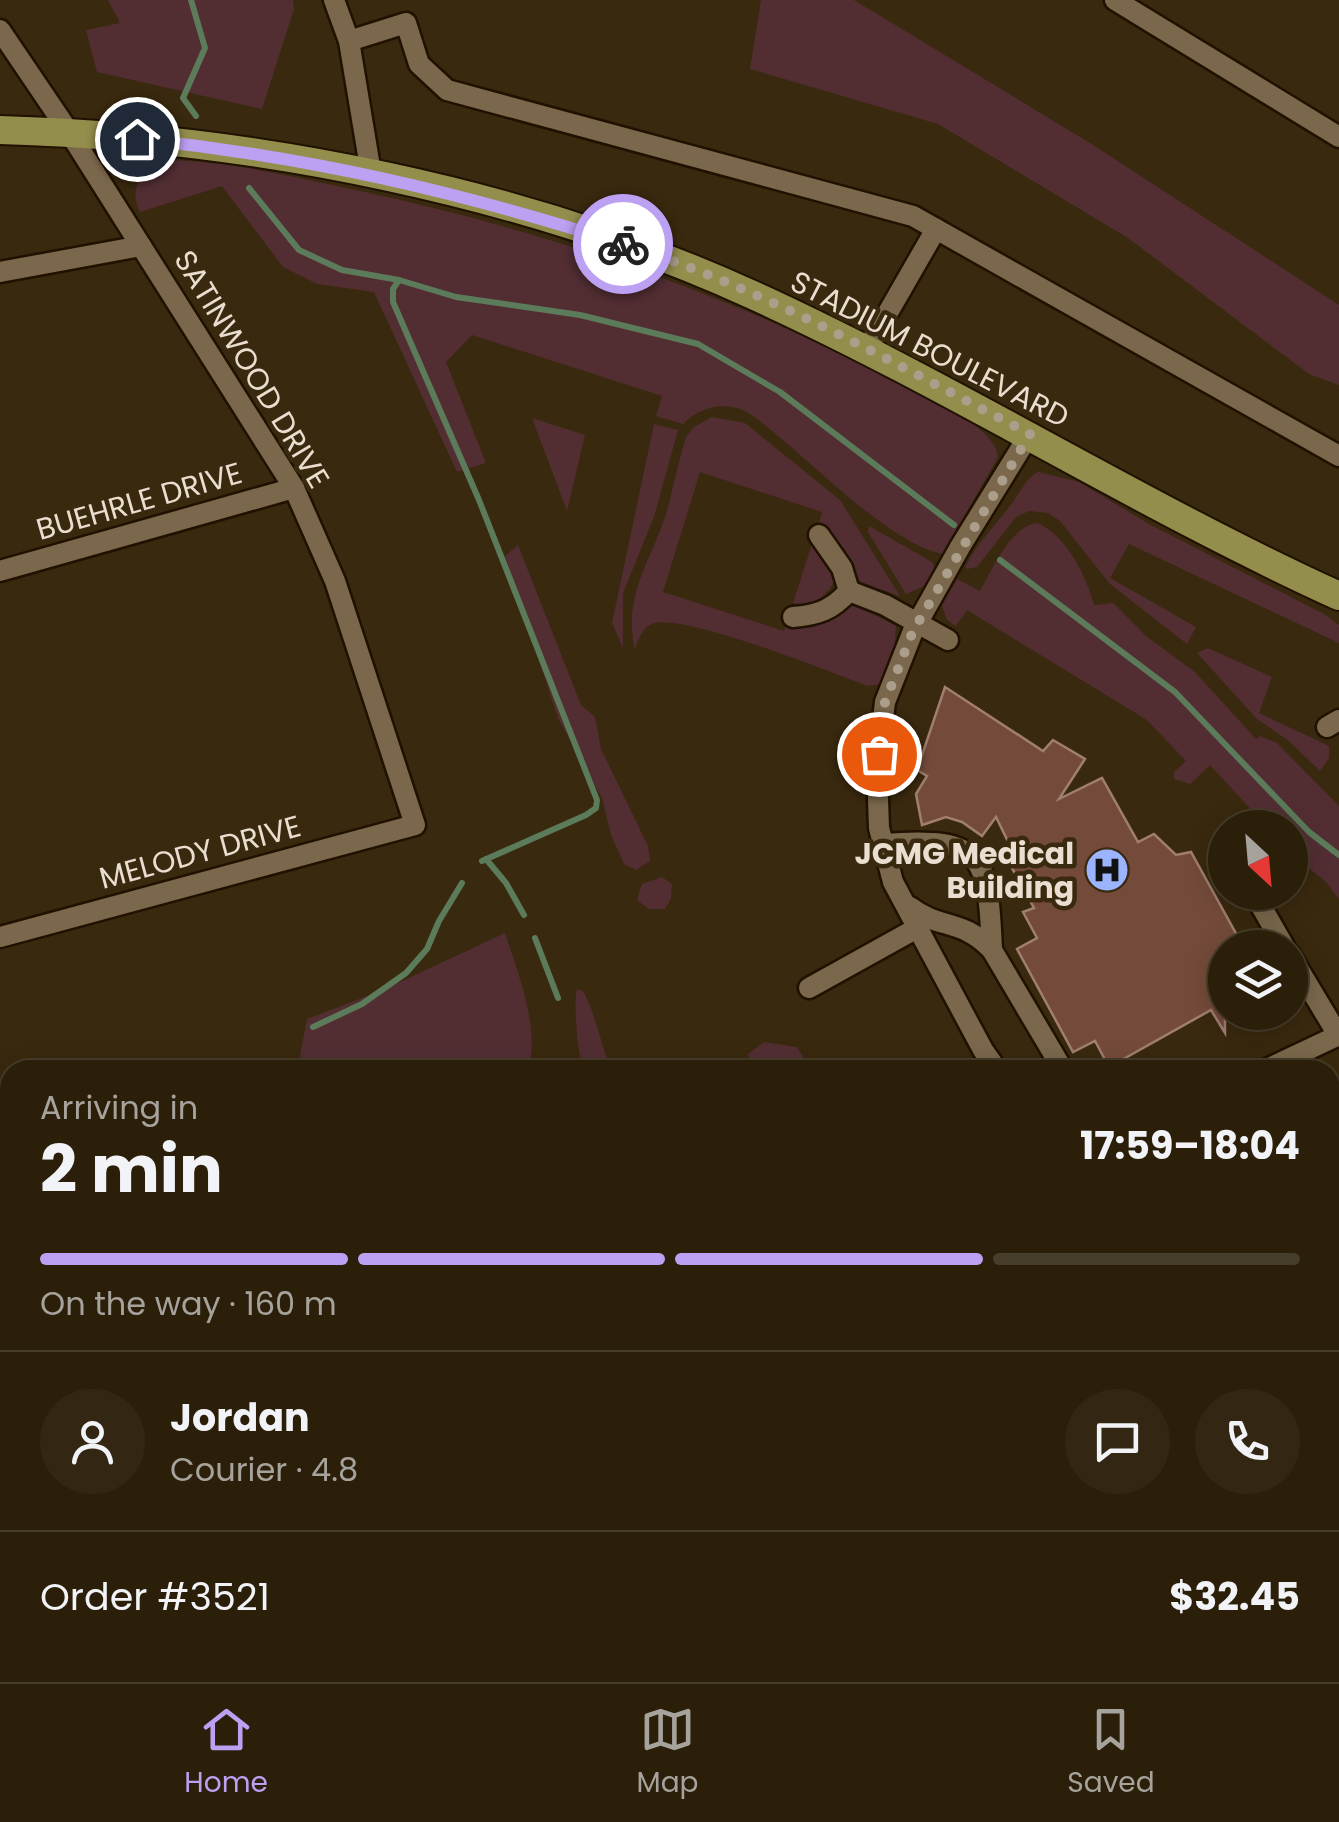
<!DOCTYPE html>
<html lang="en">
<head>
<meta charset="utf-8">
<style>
	:root { --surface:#2b1f0a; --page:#332713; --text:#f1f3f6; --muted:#a6a29c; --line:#473d2b; --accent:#bca0f2 }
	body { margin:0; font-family:Poppins,sans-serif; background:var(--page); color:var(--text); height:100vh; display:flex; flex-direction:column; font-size:38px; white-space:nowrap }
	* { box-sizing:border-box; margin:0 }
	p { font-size:32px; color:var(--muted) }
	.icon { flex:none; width:55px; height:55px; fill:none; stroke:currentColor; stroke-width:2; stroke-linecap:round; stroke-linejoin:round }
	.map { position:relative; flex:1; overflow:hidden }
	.drawer { position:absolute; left:0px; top:1060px; width:1340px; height:622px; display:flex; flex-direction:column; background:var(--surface); border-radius:30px 30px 0 0; box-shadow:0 5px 25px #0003,0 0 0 2px var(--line) }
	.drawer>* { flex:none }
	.needle { width:65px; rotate:154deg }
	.controls { position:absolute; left:1208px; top:810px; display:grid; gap:20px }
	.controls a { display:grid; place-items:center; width:100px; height:100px; border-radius:50%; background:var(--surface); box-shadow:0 5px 25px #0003,0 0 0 2px var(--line); font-size:50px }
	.pin { position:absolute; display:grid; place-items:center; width:85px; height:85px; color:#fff; margin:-42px; border:5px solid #fff; border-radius:50%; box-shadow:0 2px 10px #0007 }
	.courier { position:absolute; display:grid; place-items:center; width:100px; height:100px; margin:-50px; border:8px solid #bca0f2; border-radius:50%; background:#fff; color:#222; box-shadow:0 2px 12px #0007 }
	.head em { font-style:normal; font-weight:700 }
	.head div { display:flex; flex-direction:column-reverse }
	.head { display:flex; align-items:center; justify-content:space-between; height:170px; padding:0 40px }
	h1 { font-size:65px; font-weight:700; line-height:75px }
	.bar { display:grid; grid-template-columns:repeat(4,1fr); gap:15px 10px; align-content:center; height:120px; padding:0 40px }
	.bar i { height:12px; border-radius:8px; background:var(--line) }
	.bar .current { background:var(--accent) }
	.bar p { grid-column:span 4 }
	.line { display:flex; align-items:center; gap:25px; padding:0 40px; border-top:2px solid var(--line) }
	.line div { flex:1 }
	.round { display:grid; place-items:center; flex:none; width:105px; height:105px; border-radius:52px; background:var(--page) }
	.tab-bar { display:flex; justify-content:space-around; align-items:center; height:140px; border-top:2px solid var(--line); background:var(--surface); font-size:28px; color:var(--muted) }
	.tab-bar a { display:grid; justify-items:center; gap:5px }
	.tab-bar .current { color:var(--accent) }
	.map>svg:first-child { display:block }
	.green { fill:#522e33 }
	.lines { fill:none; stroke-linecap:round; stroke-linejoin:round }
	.stream { stroke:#5b7b5a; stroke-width:6 }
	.building { fill:#744b3a; stroke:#a07e70; stroke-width:2.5 }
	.minor-casing { stroke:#201100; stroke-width:25 }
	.major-casing { stroke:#201100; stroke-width:32 }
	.minor { stroke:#7b684c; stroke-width:20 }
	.major { stroke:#948e4d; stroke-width:28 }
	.done { stroke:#ab9f8b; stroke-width:10; stroke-dasharray:0 18 }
	.route { stroke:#bca0f2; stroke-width:12 }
	.labels { text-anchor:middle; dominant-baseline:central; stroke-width:9; stroke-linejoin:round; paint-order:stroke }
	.street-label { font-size:30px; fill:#e9decf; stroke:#39290e }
	.poi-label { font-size:30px; font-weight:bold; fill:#e9decf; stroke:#39290e; text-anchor:end }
</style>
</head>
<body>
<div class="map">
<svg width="1339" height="1682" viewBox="0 0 1339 1682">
	<rect width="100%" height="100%" fill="#39290e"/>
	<!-- green -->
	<g class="green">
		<polygon points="108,0 293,0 294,9 262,109 97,72 86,30 120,23"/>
		<polygon points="761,0 854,0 1090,143 1339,305 1339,385 1309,374 1128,238 938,124 750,69"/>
		<path d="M164,160C231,161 300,178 365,192C494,220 620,258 741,309C790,329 837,353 885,376C912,390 997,425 998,457L943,554C892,544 820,470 778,436C766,427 754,414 740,409C718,402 698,409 683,424L656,416L662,396L472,335L446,362L486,463L457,472L374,292L317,284L283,267L222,186L140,212C128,189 141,170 164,160Z"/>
		<path d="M712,417L745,423L840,500L900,596L860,582L845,550L819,523L822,512L700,472L663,592L784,631L787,623L835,614L855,604L896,626L895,645L881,684L868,686C833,673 679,611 652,624C642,628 638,640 635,649C622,597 651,561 666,514C673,489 678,463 686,437L694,427Z"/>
		<polygon points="532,418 585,435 567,511"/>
		<polygon points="654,424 678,430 654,517 623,593 623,648 612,623"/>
		<path d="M1038,472L1079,482L1149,524L1326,615L1339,625V643L1129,544L1110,578L1196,627L1187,644L1110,584L1060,521L1048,513L1029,511L1016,517L977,567L967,569L965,567C978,542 996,525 1013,502C1021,491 1026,478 1038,472Z"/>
		<path d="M1038,523C1067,537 1086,575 1094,605L1113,603L1146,636L1195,672L1256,739L1260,736L1277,743L1339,806V899L1326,882L1290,853V828L1267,827L1210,765L1190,784L1174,779V772L1186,761L1147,720L967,610L956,626L947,620L942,605L957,579L980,591C992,570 1011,525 1038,523Z"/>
		<polygon points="869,526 932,562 935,567 924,586 906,594 868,532"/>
		<path d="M812,544L819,546L832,570L834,581C827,597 811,607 793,603Z"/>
		<polygon points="518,545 581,705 595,717 601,749 648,846 650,861 636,870 624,864 611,835 602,798 558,718 505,556"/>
		<polygon points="1208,648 1272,677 1259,713 1329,746 1329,758 1320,771 1289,741 1257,719 1197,653"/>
		<polygon points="662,877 672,884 671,899 665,909 649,909 637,900 642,884"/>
		<path d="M505,933C519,976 539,1025 529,1070H273L298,1066L307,1019L383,990Z"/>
		<path d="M577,989L583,991C595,1012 601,1044 611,1070H583C578,1053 573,1005 577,989Z"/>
		<polygon points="764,1042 797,1047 811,1070 752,1070 748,1054"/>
		<polygon points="10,1114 10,1262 0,1262 0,1116"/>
		<polygon points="1330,1218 1339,1226 1339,1545 1330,1541"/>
	</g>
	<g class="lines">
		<!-- stream -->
		<g class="stream">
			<polyline points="191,0 205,48 183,98 196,116"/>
			<polyline points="249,188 299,250 342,270 399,280 456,297 580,315 698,344 780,392 954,525"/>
			<polyline points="399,280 393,289 393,302 479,500 597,800 596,808 586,815 482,861"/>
			<polyline points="1000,560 1175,692 1309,832 1339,855"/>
			<polyline points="486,859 506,883 524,915"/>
			<polyline points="535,938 558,998"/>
			<polyline points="313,1027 362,1004 406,973 427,949 439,921 462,883"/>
		</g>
	</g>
	<!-- building -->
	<polygon class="building" points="945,687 1043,751 1053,740 1085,759 1059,799 1102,778 1138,842 1154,834 1176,855 1191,852 1244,948 1225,948 1225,1033 1211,1010 1109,1067 1095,1041 1073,1052 1017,949 1037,938 1023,912 1034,908 1007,859 1014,854 996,817 982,836 962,822 946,817 922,825 916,794 927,776 917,770"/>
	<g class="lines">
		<defs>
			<g id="minor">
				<polyline points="334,0 349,41 371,173"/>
				<polyline points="1115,0 1339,137"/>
				<polyline points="0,30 69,132 294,488 335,581 415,825 0,937"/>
				<polyline points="349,41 406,23 419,64 447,90 913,216 1339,456"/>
				<polyline points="0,272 141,246"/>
				<polyline points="867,349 936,229"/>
				<polyline points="0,571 294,488"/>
				<polyline points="849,591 885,605 948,640"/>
				<path d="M793,617C818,615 832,610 849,591L842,568L819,535"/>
				<polyline points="1327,727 1339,720"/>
				<path d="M883,844C984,836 988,855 992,950"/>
				<polyline points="1253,892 1285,948"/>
				<path d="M910,907C940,930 962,918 992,950L1063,1070"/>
				<polyline points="1290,955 1338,1035"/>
				<polyline points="809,988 919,927"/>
				<polyline points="997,1070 983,1050 893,882 879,828 877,770 885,702 913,631 960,547 1029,435"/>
				<polyline points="1265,1070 1339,1035"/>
				<polyline points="0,1392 10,1392"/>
				<polyline points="588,1672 592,1682"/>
				<polyline points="1265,1672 1283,1682"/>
				<polyline points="54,1682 63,1672"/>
				<polyline points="533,1682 554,1672"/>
			</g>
			<path id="major" d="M0,130C251,137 526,191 755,296C954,387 1139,505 1339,596"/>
		</defs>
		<!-- minor casing -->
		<use href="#minor" class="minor-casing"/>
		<!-- major casing -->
		<use href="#major" class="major-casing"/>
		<!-- minor -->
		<use href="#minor" class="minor"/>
		<!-- major -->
		<use href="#major" class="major"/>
	</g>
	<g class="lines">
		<!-- done -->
		<path class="done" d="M623,244C766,289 898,366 1030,434L913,631L885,702L879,754"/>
		<!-- route -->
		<path class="route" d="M137,139C307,156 460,192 623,244"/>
	</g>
	<!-- icons -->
	<defs>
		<symbol id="hospital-disc" viewBox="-11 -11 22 22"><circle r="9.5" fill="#9bb4fd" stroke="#39290e"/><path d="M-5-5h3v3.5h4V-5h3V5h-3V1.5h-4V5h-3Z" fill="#111"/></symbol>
	</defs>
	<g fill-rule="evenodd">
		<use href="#hospital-disc" x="1082" y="845" width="50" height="50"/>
	</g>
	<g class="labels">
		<!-- street labels -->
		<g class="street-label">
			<text transform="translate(930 349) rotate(27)">STADIUM BOULEVARD</text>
			<text transform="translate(252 369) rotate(59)">SATINWOOD DRIVE</text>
			<text transform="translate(139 501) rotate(-16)">BUEHRLE DRIVE</text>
			<text transform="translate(200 852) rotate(-15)">MELODY DRIVE</text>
		</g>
		<!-- poi labels -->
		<g class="poi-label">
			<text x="1074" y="853">JCMG Medical<tspan x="1074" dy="34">Building</tspan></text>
		</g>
	</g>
</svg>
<div class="controls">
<a><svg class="needle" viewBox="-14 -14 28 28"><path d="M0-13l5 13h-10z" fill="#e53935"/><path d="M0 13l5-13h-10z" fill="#a6a29c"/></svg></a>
<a><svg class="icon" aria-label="layers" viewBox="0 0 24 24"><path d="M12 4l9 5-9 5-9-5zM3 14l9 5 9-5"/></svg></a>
</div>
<div class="pin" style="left:879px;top:754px;background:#ea580c"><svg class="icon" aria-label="bag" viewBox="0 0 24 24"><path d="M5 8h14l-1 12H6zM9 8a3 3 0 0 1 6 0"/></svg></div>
<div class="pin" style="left:137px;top:139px;background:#1f2937"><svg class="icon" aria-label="home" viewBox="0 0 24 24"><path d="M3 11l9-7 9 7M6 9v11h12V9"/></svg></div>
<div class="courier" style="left:623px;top:244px"><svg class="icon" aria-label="bike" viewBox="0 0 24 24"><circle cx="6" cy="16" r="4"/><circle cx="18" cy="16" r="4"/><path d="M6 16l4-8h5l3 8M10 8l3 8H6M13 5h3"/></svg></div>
<section class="drawer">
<div class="head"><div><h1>2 min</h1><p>Arriving in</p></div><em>17:59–18:04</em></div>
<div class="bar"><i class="current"></i><i class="current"></i><i class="current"></i><i></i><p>On the way · 160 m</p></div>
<div class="line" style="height:180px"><a class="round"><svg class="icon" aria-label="person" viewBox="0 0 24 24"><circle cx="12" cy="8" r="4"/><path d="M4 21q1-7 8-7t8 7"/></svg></a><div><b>Jordan</b><p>Courier · 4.8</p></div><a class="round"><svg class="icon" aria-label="chat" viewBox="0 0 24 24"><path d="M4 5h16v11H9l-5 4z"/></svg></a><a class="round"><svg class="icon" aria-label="phone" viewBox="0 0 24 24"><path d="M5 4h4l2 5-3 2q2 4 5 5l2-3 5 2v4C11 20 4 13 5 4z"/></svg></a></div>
<div class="line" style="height:130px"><div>Order #3521</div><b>$32.45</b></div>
</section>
</div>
<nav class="tab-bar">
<a class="current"><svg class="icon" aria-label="home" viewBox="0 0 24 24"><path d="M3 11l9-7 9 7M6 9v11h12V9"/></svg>Home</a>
<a><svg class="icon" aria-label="map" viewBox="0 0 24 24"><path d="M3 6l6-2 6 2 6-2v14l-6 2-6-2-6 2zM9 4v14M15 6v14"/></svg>Map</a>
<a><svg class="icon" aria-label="saved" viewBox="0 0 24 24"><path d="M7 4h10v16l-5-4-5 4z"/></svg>Saved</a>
</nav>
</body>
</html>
